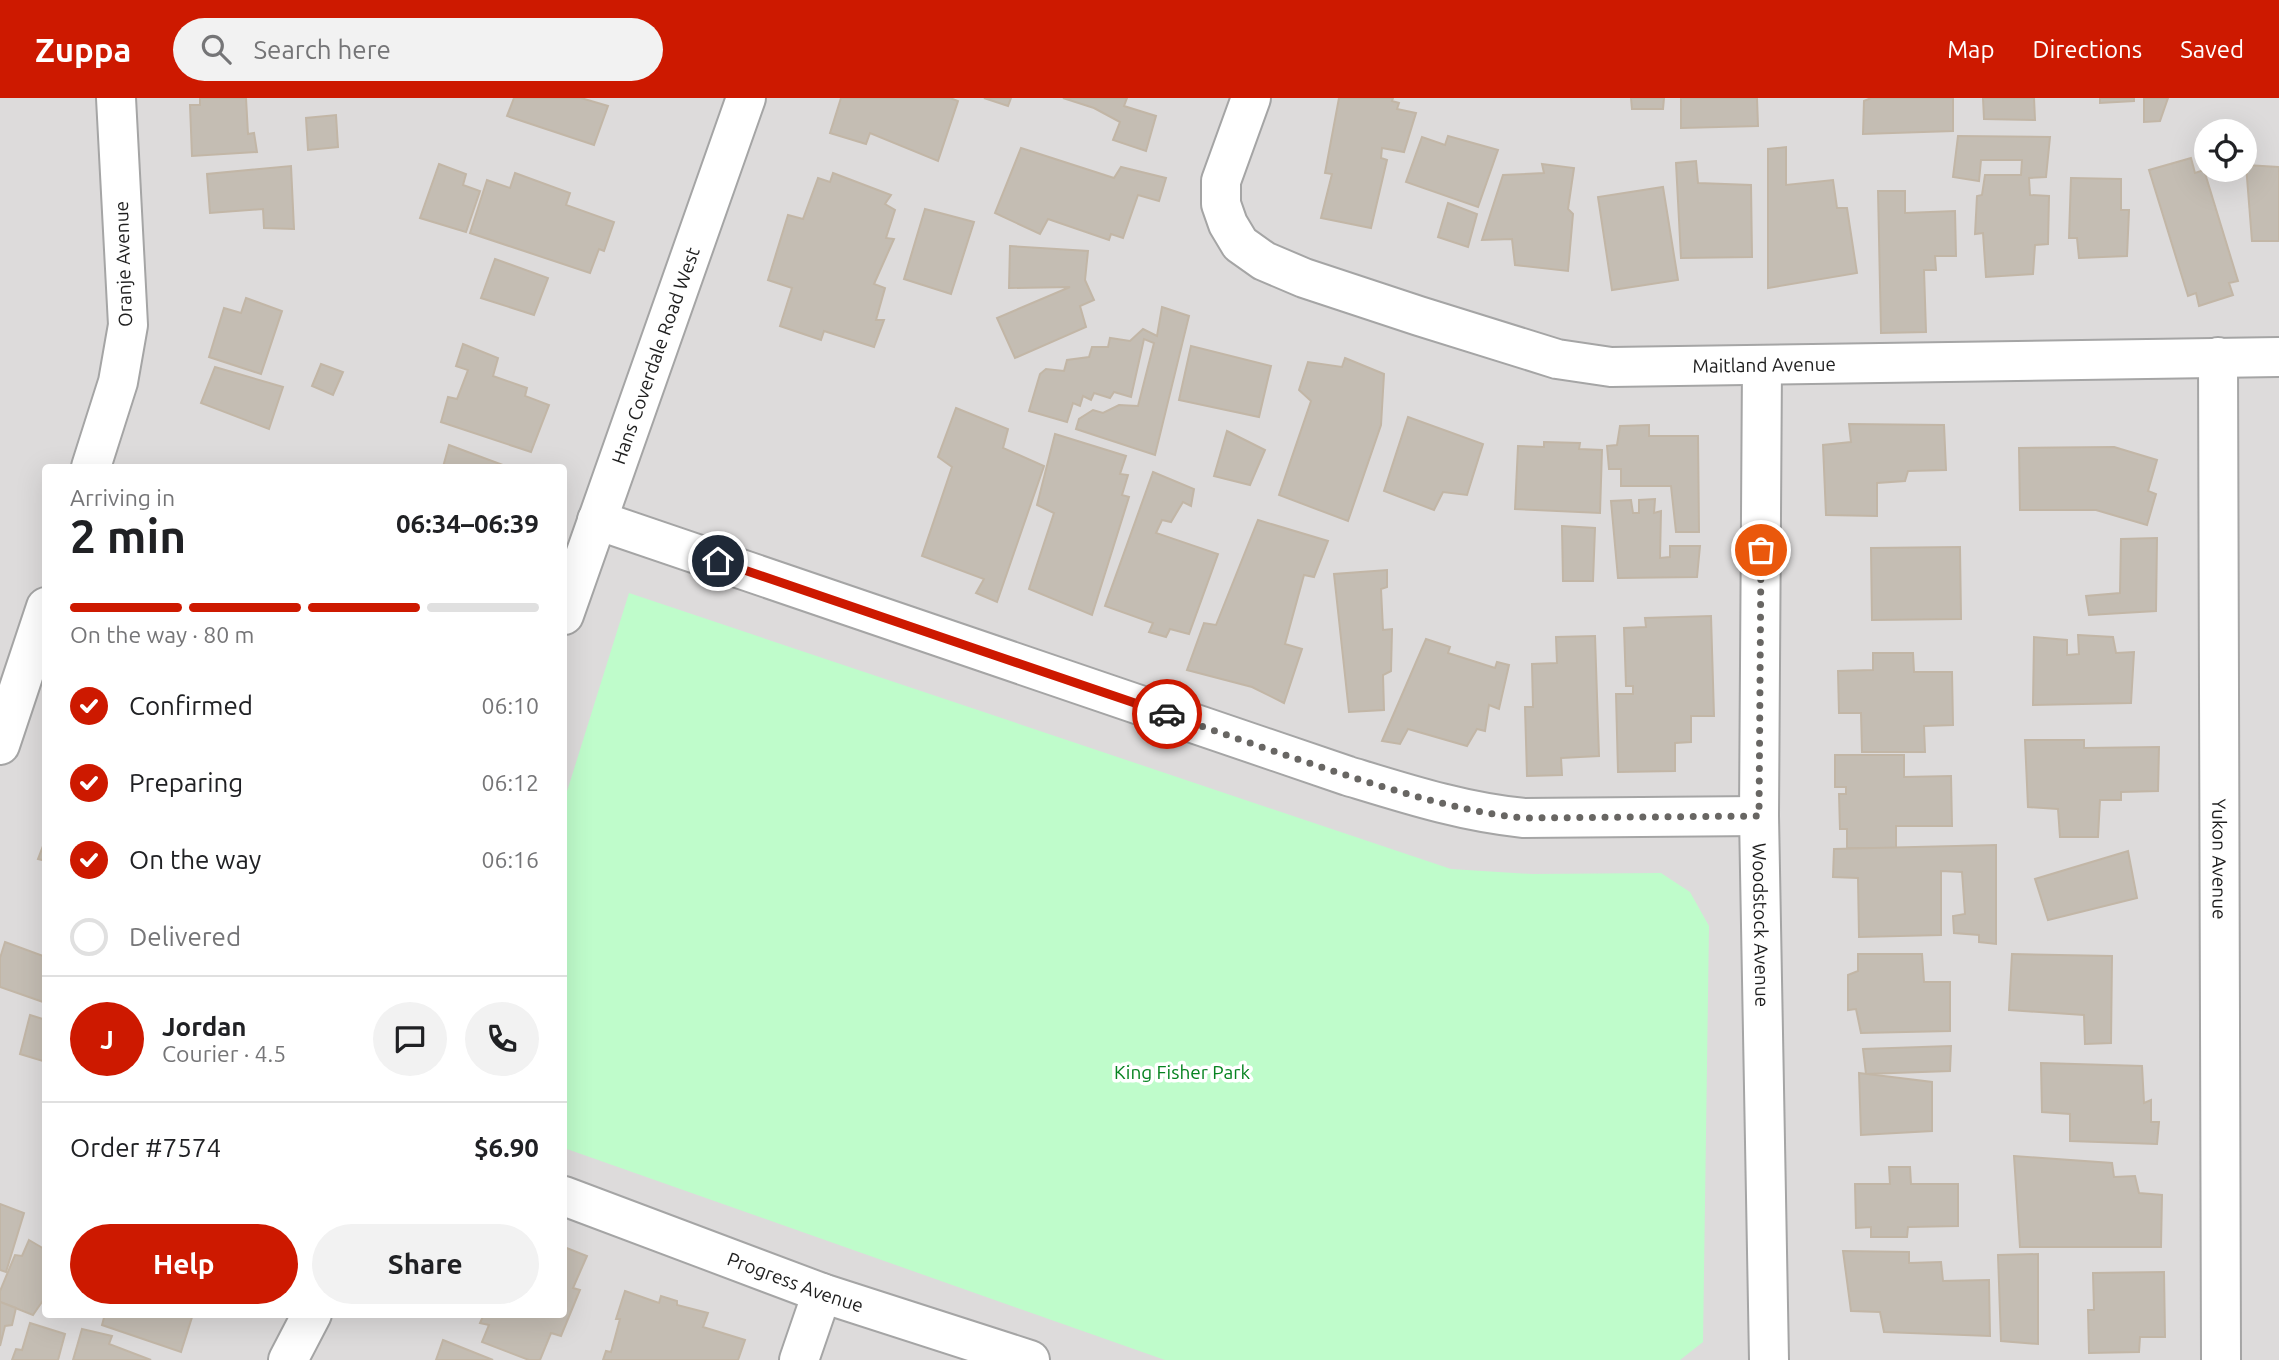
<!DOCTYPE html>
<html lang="en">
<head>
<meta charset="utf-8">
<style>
	:root { --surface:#fff; --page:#f2f2f2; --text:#202124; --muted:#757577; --line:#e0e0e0; --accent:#cd1900 }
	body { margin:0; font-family:Ubuntu,sans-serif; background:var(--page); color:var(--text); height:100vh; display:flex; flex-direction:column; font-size:26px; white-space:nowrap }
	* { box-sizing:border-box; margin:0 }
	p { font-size:23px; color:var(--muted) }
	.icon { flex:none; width:38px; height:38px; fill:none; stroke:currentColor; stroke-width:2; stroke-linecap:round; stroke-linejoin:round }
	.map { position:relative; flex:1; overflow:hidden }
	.drawer { position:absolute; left:42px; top:366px; width:525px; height:854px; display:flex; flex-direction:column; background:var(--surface); border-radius:7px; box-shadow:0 7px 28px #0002 }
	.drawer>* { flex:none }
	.buttons { position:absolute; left:2194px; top:21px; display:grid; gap:14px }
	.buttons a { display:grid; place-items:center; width:63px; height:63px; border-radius:50%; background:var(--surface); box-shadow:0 7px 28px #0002; font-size:35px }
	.pin { position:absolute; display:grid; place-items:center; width:60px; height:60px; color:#fff; margin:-30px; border:4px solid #fff; border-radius:50%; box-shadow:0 2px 7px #0007 }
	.courier { position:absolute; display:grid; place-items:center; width:70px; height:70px; margin:-35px; border:5px solid #cd1900; border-radius:50%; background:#fff; color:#222; box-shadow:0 2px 9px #0007 }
	.headline em { font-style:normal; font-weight:700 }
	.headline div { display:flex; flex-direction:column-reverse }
	.headline { display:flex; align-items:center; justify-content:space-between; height:119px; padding:0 28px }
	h1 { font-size:46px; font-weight:700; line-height:52px }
	.bar { display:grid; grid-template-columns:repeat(4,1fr); gap:10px 7px; align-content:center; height:84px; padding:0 28px }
	.bar i { height:9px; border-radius:5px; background:var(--line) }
	.bar .on { background:var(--accent) }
	.bar p { grid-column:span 4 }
	.line { display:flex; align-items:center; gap:18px; padding:0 28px; border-top:2px solid var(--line) }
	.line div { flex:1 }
	.round { display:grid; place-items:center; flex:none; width:74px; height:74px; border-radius:37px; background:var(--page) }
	ol { padding:0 28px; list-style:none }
	li { display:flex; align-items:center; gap:21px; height:77px }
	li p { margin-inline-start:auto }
	li .icon { padding:7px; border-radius:50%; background:var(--accent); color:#fff; stroke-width:4 }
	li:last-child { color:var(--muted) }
	li i { width:38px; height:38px; border:4px solid var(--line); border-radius:50% }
	.button { display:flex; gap:14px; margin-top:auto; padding:14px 28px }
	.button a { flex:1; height:80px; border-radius:42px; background:var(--accent); color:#fff; font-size:28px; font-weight:700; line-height:80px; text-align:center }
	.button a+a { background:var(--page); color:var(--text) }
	header { display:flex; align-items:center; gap:42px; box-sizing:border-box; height:98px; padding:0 35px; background:var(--accent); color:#fff }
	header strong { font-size:33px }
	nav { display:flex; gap:38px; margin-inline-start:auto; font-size:24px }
	.search { width:490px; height:63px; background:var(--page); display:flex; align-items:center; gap:18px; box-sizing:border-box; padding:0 24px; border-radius:38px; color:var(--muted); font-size:26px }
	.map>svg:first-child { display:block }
	.residential { fill:#dddbdb; fill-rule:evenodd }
	.park { fill:#bffccb }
	.building { fill:#c4bdb3; stroke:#c2b6a6; stroke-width:2 }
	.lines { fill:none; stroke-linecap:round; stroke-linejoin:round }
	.minor-casing { stroke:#a5a5a5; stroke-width:42 }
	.minor { stroke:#fff; stroke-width:38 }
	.done { stroke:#686663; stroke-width:7; stroke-dasharray:0 12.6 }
	.route { stroke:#cd1900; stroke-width:9 }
	.labels { text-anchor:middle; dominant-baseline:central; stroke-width:7; stroke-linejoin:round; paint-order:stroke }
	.street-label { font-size:19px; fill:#1e1e1e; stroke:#fff }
	.park-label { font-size:19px; fill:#068320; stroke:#fff }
</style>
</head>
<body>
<header>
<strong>Zuppa</strong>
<div class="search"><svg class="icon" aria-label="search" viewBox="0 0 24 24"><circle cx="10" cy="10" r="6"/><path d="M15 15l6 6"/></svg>Search here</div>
<nav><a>Map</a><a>Directions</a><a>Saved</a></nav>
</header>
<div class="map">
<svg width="2279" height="1262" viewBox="0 0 2279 1262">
	<rect width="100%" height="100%" fill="#f0ede4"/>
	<!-- residential -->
	<path class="residential" d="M0,0H2279V1262H0ZM2207,33H2245V72H2207ZM46,369H564V1216H46Z"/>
	<!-- park -->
	<polygon class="park" points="629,495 1451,771 1532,776 1661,775 1690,794 1709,828 1703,1244 1680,1262 1165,1262 564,1050 564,703"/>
	<!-- building -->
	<g class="building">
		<polygon points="200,0 246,0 248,36 254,35 257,54 192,58 190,7 200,7"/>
		<polygon points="514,0 581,0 608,8 594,47 507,18"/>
		<polygon points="841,0 950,0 958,3 938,63 870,35 866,46 830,35"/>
		<polygon points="984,0 1011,0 1008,8"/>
		<polygon points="1063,0 1127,0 1124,8 1156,18 1146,53 1113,42 1120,24 1094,10"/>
		<polygon points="1339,0 1393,0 1392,3 1399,5 1397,11 1416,15 1404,54 1382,50 1381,60 1387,62 1371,130 1321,120 1332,76 1325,75"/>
		<polygon points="1631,0 1664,0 1663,11 1632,11"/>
		<polygon points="1681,0 1757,0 1758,28 1681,30"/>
		<polygon points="1871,0 1953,0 1953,33 1863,36 1864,3"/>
		<polygon points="1983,0 2034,0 2035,22 1984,21"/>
		<polygon points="2100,0 2134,0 2134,3 2100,5"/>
		<polygon points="2144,0 2168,0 2160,23 2144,24"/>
		<polygon points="336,17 338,49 308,52 306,20"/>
		<polygon points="1448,38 1498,52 1478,109 1406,84 1422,39 1445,47"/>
		<polygon points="1958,38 2050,39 2046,79 2029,80 2030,97 2049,98 2048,146 2035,147 2033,176 1986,179 1983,135 1975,136 1977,98 1982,97 1985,77 2021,77 2022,62 1981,62 1979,83 1953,79"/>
		<polygon points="1786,49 1786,87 1833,82 1837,110 1847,110 1857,175 1768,190 1768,51"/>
		<polygon points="1021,50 1114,80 1121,69 1166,80 1159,103 1138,97 1123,140 1111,136 1109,142 1048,121 1040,136 995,115"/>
		<polygon points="2191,60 2195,75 2204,72 2238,183 2229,185 2233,197 2199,208 2196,195 2188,198 2149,72"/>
		<polygon points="1696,63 1698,85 1751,87 1752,159 1681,160 1676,65"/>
		<polygon points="439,66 466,76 463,87 480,93 466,134 420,120"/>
		<polygon points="1542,66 1574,70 1568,111 1573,116 1568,173 1515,167 1512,141 1482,142 1503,77 1544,75"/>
		<polygon points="2246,67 2279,69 2279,143 2252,143"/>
		<polygon points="291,68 294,131 264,130 263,111 210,115 207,76"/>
		<polygon points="515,75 570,95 566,107 614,124 604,153 599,151 590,175 470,135 487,82 510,90"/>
		<polygon points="833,75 891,97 885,106 895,112 886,140 894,141 874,186 885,190 876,222 884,222 874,249 824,233 821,242 780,228 792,190 768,182 788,117 803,121 818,80 830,84"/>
		<polygon points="2071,80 2121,81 2121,112 2129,112 2127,158 2079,160 2077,140 2069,140"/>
		<polygon points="1663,89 1678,182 1612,192 1598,99"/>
		<polygon points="1878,93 1905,93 1905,115 1955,113 1956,158 1935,158 1936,172 1924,172 1926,234 1881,235"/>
		<polygon points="1448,105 1477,116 1468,149 1438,139"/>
		<polygon points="925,111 974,124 951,196 904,181"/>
		<polygon points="1010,148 1088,153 1085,182 1094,202 1080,208 1086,229 1015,260 997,220 1070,189 1009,190"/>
		<polygon points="495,161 548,180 534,217 481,200"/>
		<polygon points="246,200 282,213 261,276 209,259 224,210 241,215"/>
		<polygon points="1162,209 1189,218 1155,357 1076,331 1079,321 1093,312 1103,315 1119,307 1138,308 1154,245 1144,241 1131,299 1114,294 1110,300 1094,295 1091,302 1083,298 1080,308 1073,305 1067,324 1029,313 1040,276 1046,271 1064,273 1067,262 1089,259 1092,249 1108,249 1110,240 1130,243 1143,231 1157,238"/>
		<polygon points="463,246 498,260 493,278 527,290 525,298 549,307 531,354 441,324 448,299 457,301 468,272 456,268"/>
		<polygon points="1191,248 1271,268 1259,319 1179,302"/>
		<polygon points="1345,260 1384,276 1381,327 1348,423 1279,397 1311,303 1299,292 1308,264 1342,269"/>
		<polygon points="321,266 343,274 333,297 312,288"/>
		<polygon points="215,269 283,289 269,331 201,305"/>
		<polygon points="956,310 1008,331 1003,350 1044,368 997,504 976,495 984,481 922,458 952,369 938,359"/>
		<polygon points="1408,319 1483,346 1467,397 1443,394 1434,412 1384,393"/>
		<polygon points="1849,326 1944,327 1946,372 1908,373 1905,383 1877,385 1877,418 1826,417 1823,347 1851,344"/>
		<polygon points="1649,327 1649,338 1698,338 1699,434 1676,434 1671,388 1621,388 1621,371 1609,371 1607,348 1617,347 1620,328"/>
		<polygon points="1227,333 1265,352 1250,387 1214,378"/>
		<polygon points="1055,336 1126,358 1120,376 1128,377 1122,397 1129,399 1092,517 1029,491 1054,415 1037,407"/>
		<polygon points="1544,344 1580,345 1579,351 1602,352 1600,415 1515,411 1518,348 1544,349"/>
		<polygon points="449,347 503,367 502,369 443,369"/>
		<polygon points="2114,349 2157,362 2148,393 2156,396 2147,427 2096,412 2020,412 2019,350"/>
		<polygon points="1153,374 1194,391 1191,408 1183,404 1171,424 1162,422 1156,435 1218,456 1189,536 1170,531 1166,539 1149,534 1153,525 1105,508"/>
		<polygon points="1655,401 1654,415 1661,413 1660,460 1670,459 1670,448 1700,448 1697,479 1618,480 1611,403 1631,402 1633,415 1639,415 1639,402"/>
		<polygon points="1258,422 1328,443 1314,479 1304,477 1285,546 1302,551 1284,605 1252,589 1187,572 1204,525 1216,527"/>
		<polygon points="1562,428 1595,430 1593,483 1563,483"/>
		<polygon points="2157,440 2156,513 2089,517 2086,498 2120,495 2121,441"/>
		<polygon points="1960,449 1961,521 1872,522 1871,450"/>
		<polygon points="1387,472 1387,489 1381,491 1383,532 1392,531 1391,573 1383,577 1384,612 1349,614 1334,476"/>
		<polygon points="1711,518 1714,618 1691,618 1691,644 1675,645 1675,673 1618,674 1616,596 1633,596 1633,588 1626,588 1624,530 1646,529 1645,520"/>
		<polygon points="2078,537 2113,539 2116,555 2134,554 2131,605 2033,607 2034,539 2067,542 2067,557 2079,556"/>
		<polygon points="1595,538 1599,658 1561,660 1562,677 1527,678 1525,609 1533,609 1532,566 1557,565 1556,539"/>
		<polygon points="1426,541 1450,549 1448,555 1495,570 1497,564 1509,567 1499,611 1489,607 1485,633 1477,631 1467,648 1408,631 1400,646 1382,643"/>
		<polygon points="1873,555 1913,555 1914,574 1952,574 1953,627 1924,628 1925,654 1862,654 1861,615 1839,615 1838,573 1873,572"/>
		<polygon points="2025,642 2084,642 2084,650 2159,649 2158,693 2121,694 2121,702 2100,702 2098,739 2060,739 2058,711 2028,709"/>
		<polygon points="1835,657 1904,657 1904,679 1951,678 1952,728 1896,728 1896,750 1847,750 1847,731 1840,731 1839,696 1846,696 1846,689 1835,689"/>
		<polygon points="46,740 46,763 38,761"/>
		<polygon points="1996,747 1996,846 1979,844 1979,837 1954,835 1953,818 1965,816 1962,774 1941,773 1941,837 1859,839 1858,780 1833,779 1834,751"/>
		<polygon points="2128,753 2137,800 2048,822 2035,781"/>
		<polygon points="5,844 43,858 46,851 46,905 0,889 0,860"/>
		<polygon points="1858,856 1922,856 1924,884 1950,884 1950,933 1861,935 1856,911 1848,912 1848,877 1858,873"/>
		<polygon points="2012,856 2112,858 2111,945 2085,946 2084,917 2009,912"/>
		<polygon points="30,917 46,922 46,964 20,956"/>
		<polygon points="1951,948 1950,973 1866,976 1863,951"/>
		<polygon points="2041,965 2142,968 2144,1005 2151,1002 2151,1024 2159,1024 2157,1046 2070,1043 2070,1016 2042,1014"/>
		<polygon points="1859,975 1932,984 1932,1033 1861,1037"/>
		<polygon points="2014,1058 2112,1065 2114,1079 2135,1078 2139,1095 2162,1097 2161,1149 2020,1149"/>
		<polygon points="1889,1069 1910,1069 1911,1086 1958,1086 1958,1128 1908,1129 1907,1139 1871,1139 1871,1129 1856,1130 1855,1086 1890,1086"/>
		<polygon points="0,1106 24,1115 6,1174 0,1172"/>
		<polygon points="29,1142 46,1152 46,1198 33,1217 0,1204 0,1193 15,1157 22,1158"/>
		<polygon points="564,1149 587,1158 573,1190 580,1192 561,1238 551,1235 540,1262 529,1262 482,1244 489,1227 480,1225 484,1216 564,1216"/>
		<polygon points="1843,1153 1909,1154 1909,1165 1941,1164 1943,1183 1989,1182 1990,1238 1884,1234 1880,1214 1851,1213"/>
		<polygon points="2038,1156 2038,1246 2001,1243 1998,1157"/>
		<polygon points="2164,1174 2165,1239 2140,1239 2139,1254 2089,1255 2088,1212 2094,1212 2093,1175"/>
		<polygon points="625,1193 659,1205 661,1198 677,1203 677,1207 708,1215 703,1229 745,1242 738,1262 603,1262 606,1253 611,1254 620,1221 616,1221"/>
		<polygon points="0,1204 16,1210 12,1227 5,1228 0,1248"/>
		<polygon points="105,1216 193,1216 181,1254 102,1227"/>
		<polygon points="30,1225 65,1236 58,1262 12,1262 16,1251 22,1252"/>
		<polygon points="82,1231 112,1238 109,1246 151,1262 73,1262"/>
		<polygon points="443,1242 493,1262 436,1262"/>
	</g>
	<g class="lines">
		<defs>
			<g id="minor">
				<path id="s1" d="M1251,0L1221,83V106L1228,126L1240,146L1264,163L1304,180L1419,218L1557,261L1611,269L2279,259"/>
				<path id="s2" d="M2218,259L2221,1262"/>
				<path id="s3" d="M1762,267L1759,718L1769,1262"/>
				<polyline points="91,369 118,284 128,227 116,0"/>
				<path d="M597,422L1348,678C1407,696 1463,714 1524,720L1759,718"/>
				<path id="s4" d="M564,517L746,0"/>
				<polyline points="0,647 46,509"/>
				<path id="s5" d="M564,1098L822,1195L1030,1262"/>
				<polyline points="288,1262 312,1216"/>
				<polyline points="799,1262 822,1195"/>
			</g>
		</defs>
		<!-- minor casing -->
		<use href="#minor" class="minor-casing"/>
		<!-- minor -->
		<use href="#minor" class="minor"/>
	</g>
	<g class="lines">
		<!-- done -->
		<path class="done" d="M1167,616C1235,640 1304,664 1374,686C1424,701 1472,715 1524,720L1759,718L1761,452"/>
		<!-- route -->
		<polyline class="route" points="718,463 1167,616"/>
	</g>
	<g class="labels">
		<!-- street labels -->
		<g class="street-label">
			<text transform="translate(123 166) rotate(-92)">Oranje Avenue</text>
			<text stroke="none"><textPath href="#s4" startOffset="275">Hans Coverdale Road West</textPath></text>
			<text stroke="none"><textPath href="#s1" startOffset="702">Maitland Avenue</textPath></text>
			<text stroke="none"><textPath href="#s2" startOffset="502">Yukon Avenue</textPath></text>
			<text stroke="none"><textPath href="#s3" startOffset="560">Woodstock Avenue</textPath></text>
			<text stroke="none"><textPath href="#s5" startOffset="247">Progress Avenue</textPath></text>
		</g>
		<!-- park labels -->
		<g class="park-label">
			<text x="1182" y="974">King Fisher Park</text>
		</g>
	</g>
</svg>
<div class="buttons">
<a><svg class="icon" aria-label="locate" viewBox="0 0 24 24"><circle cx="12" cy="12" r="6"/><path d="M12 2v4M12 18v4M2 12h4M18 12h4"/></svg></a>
</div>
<div class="pin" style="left:1761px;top:452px;background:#ea580c"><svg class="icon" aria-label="bag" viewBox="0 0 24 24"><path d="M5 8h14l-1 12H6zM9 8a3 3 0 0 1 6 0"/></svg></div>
<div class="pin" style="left:718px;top:463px;background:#1f2937"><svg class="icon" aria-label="home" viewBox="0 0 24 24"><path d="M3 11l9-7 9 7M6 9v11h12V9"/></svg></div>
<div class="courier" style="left:1167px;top:616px"><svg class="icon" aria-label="car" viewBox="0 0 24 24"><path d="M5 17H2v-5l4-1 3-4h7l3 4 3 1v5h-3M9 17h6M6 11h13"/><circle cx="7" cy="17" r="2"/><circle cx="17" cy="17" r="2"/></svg></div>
<section class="drawer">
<div class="headline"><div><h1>2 min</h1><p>Arriving in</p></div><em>06:34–06:39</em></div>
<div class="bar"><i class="on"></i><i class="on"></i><i class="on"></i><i></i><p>On the way · 80 m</p></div>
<ol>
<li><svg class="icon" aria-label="check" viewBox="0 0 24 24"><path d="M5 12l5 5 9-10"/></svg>Confirmed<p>06:10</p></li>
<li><svg class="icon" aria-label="check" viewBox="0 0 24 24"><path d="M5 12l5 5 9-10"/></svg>Preparing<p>06:12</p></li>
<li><svg class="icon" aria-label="check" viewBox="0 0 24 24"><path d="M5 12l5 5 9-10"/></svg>On the way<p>06:16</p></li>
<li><i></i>Delivered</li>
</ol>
<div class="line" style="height:126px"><b class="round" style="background:var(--accent);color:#fff">J</b><div><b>Jordan</b><p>Courier · 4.5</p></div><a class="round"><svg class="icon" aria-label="chat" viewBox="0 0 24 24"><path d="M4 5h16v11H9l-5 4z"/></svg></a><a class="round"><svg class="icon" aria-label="phone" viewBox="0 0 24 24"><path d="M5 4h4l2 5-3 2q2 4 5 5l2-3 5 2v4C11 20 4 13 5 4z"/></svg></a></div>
<div class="line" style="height:91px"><div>Order #7574</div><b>$6.90</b></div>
<div class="button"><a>Help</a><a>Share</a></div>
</section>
</div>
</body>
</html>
